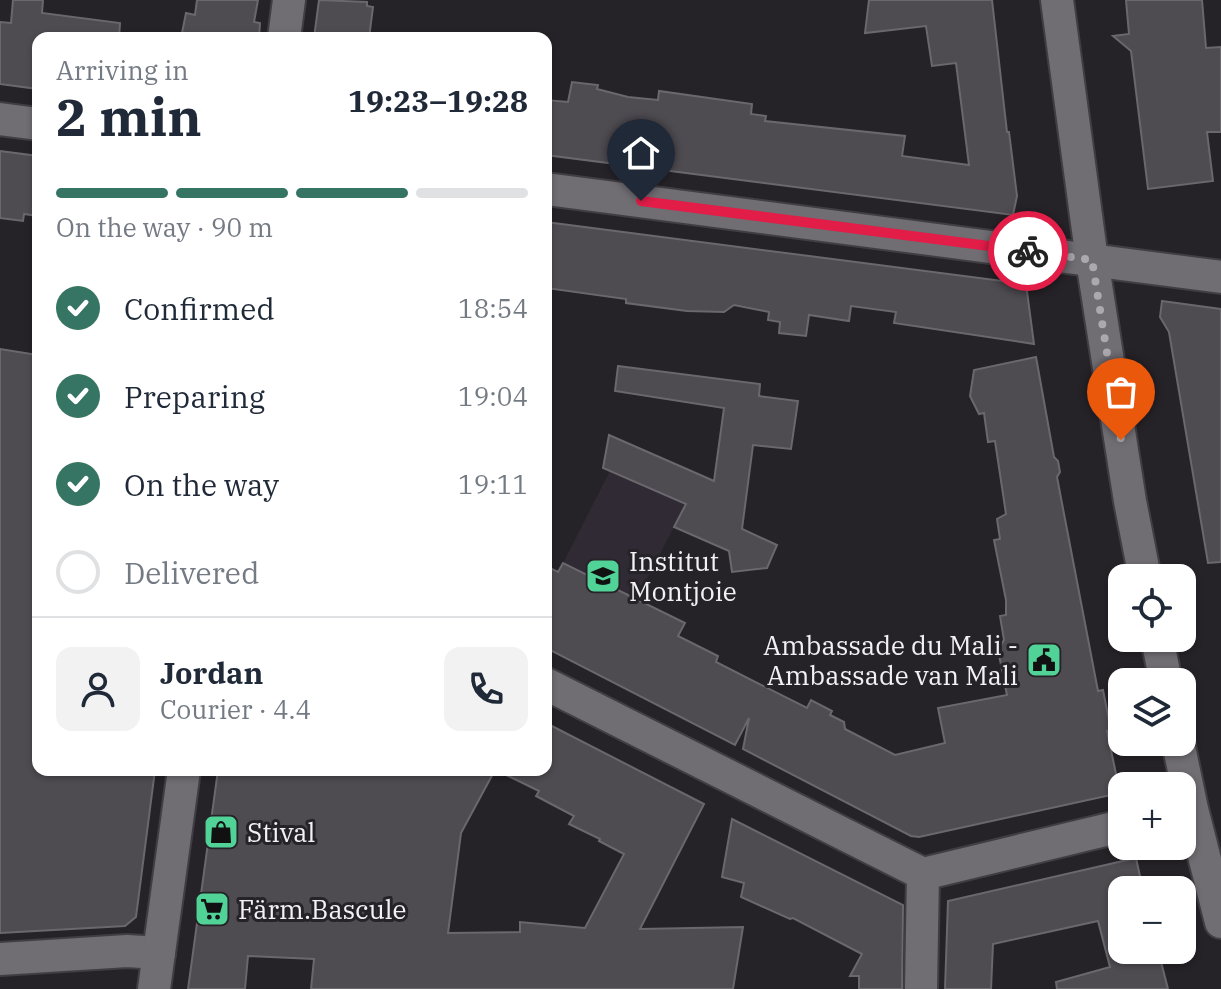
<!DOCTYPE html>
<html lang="en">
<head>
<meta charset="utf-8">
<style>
	:root { --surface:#fff; --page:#f2f2f3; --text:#1f2937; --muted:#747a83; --line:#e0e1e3; --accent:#367563 }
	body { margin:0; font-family:"IBM Plex Serif",serif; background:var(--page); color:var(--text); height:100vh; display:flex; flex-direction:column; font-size:30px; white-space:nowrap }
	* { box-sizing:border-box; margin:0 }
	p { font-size:26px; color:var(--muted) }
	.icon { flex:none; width:44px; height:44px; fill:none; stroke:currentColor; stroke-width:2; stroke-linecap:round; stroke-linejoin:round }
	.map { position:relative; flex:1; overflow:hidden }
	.side { position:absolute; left:32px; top:32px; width:520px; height:744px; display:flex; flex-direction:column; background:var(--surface); border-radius:16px; box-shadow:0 2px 6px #0004 }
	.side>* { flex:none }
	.tools { position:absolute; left:1108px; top:564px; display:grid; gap:16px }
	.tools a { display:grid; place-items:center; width:88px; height:88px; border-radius:16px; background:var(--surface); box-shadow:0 2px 6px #0004; font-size:40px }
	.pin { position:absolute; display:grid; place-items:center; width:68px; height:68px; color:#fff; margin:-82px -34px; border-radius:50% 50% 50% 0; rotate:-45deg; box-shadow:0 0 8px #0007 }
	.pin .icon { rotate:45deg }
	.courier { position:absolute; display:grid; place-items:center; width:80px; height:80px; margin:-40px; border:6px solid #e11d48; border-radius:50%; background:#fff; color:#222; box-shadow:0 2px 10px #0007 }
	.headline em { font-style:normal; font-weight:700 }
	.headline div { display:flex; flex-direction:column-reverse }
	.headline { display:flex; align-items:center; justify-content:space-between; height:136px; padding:0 24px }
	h1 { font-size:52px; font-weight:700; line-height:60px }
	.bar { display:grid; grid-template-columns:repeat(4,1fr); gap:12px 8px; align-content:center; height:96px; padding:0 24px }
	.bar i { height:10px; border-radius:6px; background:var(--line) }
	.bar .selected { background:var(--accent) }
	.bar p { grid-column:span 4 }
	.line { display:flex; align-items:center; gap:20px; padding:0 24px; border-top:2px solid var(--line) }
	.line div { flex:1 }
	.round { display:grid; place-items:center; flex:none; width:84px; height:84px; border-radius:16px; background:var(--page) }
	ol { padding:0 24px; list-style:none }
	li { display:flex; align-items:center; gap:24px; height:88px }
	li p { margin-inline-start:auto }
	li .icon { padding:8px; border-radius:50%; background:var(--accent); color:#fff; stroke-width:4 }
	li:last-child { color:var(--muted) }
	li i { width:44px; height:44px; border:4px solid var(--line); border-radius:50% }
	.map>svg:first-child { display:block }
	.built { fill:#302a35 }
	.building { fill:#4e4b51; stroke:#6a676d; stroke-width:2 }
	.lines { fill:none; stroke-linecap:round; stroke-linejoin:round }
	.minor-casing { stroke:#413e43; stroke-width:36 }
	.minor { stroke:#706d73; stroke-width:32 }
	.done { stroke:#aba9ad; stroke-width:8; stroke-dasharray:0 14.4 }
	.route { stroke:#e11d48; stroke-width:10 }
	.labels { text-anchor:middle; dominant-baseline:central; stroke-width:6; stroke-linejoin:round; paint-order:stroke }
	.poi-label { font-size:26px; fill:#f3f1f5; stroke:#262328; text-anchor:start }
</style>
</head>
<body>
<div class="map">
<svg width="1221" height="989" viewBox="0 0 1221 989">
	<rect width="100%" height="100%" fill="#262328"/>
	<!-- built -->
	<polygon class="built" points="610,471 686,504 597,674 546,648 546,597"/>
	<!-- building -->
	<g class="building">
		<polygon points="13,0 43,0 42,13 120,23 119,38 38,38 38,89 0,84 0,22 11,23"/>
		<polygon points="197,0 258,0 254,22 260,23 259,38 181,38 186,13 195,15"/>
		<polygon points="319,0 367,2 367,6 373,7 369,38 314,38"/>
		<polygon points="869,0 992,0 1007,132 1009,132 1017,196 1013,215 546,155 546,100 568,102 572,82 598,85 597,89 628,97 658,100 659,91 752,104 751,114 766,116 765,121 905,136 902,156 969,165 956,63 932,66 926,26 865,33"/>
		<polygon points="1126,0 1202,0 1206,48 1221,47 1221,132 1207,132 1213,181 1148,189 1131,51 1113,36 1129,34"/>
		<polygon points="0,151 38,156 38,216 24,214 23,221 0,218"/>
		<polygon points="546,222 1026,284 1034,344 894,323 896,312 851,306 849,321 809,315 806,336 779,333 780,322 768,320 769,312 734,305 724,312 687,311 626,303 626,299 546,288"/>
		<polygon points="1162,301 1221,309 1221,562 1208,563 1169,332 1160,317"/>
		<polygon points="0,349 38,355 38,770 155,770 136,917 125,926 0,933"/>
		<polygon points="1036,357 1054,457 1058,461 1060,472 1057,477 1065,519 1098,691 1103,690 1111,730 1107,731 1120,793 919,837 911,836 743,749 749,718 735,745 546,648 546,566 558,572 563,563 685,623 678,636 718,656 716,662 807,708 811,700 832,711 830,715 844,722 845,729 895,755 945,743 938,708 1007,695 998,650 1004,640 1000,616 1006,615 1006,600 994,540 1000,539 997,519 1006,514 995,441 988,442 984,413 979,414 970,396 974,370"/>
		<polygon points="618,366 760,384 759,396 798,401 791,449 753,445 742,529 777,545 767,568 732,572 729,551 674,527 686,504 603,468 609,435 714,481 724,408 615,391"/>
		<polygon points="546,723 704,804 640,929 743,927 733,989 311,989 314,959 248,956 245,989 188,989 218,770 495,770 461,833 448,933 520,932 520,922 585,928 624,854 599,841 600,839 569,824 574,816 536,796 539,791 496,770 546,770"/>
		<polygon points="732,819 903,905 902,989 859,989 859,976 850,976 862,954 793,918 790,919 741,897 744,883 722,877"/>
		<polygon points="1136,858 1143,890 1122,890 1122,950 1158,950 1168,989 1057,989 1056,982 1110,967 1098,921 993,944 991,989 945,989 948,901"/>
	</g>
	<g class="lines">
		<defs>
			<g id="minor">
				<polyline points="1057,0 1092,260 1130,501 1145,578"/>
				<polyline points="284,38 289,0"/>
				<polyline points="0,119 38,124"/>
				<polyline points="546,189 1221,277"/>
				<polyline points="1157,638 1166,682"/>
				<polyline points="546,684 923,874 1122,826"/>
				<polyline points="1178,742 1192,809 1221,922"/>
				<polyline points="0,959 127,951 159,953"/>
				<polyline points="154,989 184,770"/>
				<polyline points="921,989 923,874"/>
			</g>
		</defs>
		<!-- minor casing -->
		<use href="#minor" class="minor-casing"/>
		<!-- minor -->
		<use href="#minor" class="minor"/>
	</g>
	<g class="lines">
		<!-- done -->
		<polyline class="done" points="1028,251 1092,260 1121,440"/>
		<!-- route -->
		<polyline class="route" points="641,201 1028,251"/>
	</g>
	<!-- icons -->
	<defs>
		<symbol id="school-square" viewBox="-11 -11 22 22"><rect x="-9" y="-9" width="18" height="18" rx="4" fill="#51d398" stroke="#262328"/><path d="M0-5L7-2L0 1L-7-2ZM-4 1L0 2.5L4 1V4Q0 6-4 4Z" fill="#111"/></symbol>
		<symbol id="civic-square" viewBox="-11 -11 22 22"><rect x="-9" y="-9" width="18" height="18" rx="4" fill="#51d398" stroke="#262328"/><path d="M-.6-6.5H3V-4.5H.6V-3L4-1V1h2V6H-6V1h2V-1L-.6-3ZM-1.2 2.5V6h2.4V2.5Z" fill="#111"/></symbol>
		<symbol id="shop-square" viewBox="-11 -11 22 22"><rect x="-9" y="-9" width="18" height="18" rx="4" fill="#51d398" stroke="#262328"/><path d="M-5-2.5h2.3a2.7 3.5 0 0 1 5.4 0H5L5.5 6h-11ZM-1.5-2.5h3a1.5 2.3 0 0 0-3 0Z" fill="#111"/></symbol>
		<symbol id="supermarket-square" viewBox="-11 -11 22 22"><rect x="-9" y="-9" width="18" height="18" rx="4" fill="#51d398" stroke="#262328"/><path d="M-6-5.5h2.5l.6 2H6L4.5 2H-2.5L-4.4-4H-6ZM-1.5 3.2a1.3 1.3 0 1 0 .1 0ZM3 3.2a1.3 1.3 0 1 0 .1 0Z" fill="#111"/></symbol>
	</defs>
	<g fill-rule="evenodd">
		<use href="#school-square" x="583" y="556" width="40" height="40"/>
		<use href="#civic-square" x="1024" y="640" width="40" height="40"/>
		<use href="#shop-square" x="201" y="812" width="40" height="40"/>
		<use href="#supermarket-square" x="192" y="889" width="40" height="40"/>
	</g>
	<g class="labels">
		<!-- poi labels -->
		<g class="poi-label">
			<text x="629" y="561">Institut<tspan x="629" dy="30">Montjoie</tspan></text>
			<text x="1018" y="645" text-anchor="end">Ambassade du Mali -<tspan x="1018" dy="30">Ambassade van Mali</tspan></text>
			<text x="247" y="832">Stival</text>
			<text x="238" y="909">Färm.Bascule</text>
		</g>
	</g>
</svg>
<div class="tools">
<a><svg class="icon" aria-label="locate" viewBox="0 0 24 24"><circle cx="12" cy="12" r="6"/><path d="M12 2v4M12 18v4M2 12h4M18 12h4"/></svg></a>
<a><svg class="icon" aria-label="layers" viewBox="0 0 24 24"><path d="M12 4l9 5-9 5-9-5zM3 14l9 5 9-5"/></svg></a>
<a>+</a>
<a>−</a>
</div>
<div class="pin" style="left:1121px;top:440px;background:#ea580c"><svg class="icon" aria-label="bag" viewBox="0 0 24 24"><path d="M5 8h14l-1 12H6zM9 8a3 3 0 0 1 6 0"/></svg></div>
<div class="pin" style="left:641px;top:201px;background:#1f2937"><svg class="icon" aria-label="home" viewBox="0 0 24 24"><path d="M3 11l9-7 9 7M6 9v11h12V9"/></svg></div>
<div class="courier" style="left:1028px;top:251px"><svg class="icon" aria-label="bike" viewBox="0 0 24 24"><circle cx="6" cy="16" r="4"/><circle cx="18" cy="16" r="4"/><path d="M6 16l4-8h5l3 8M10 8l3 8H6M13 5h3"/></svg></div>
<section class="side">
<div class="headline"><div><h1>2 min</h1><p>Arriving in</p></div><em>19:23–19:28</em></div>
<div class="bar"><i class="selected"></i><i class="selected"></i><i class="selected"></i><i></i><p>On the way · 90 m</p></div>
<ol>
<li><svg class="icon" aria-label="check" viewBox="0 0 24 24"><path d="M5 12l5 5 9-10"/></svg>Confirmed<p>18:54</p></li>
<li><svg class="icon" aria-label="check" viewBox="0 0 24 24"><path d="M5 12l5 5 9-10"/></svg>Preparing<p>19:04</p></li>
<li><svg class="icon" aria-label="check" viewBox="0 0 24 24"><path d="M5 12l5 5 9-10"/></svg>On the way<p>19:11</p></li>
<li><i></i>Delivered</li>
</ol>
<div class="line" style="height:144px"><a class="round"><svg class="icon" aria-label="person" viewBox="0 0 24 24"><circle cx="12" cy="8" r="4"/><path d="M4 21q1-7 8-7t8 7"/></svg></a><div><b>Jordan</b><p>Courier · 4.4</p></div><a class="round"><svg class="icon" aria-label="phone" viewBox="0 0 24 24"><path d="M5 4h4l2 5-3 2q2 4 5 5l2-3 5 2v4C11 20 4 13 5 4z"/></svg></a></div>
</section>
</div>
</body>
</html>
